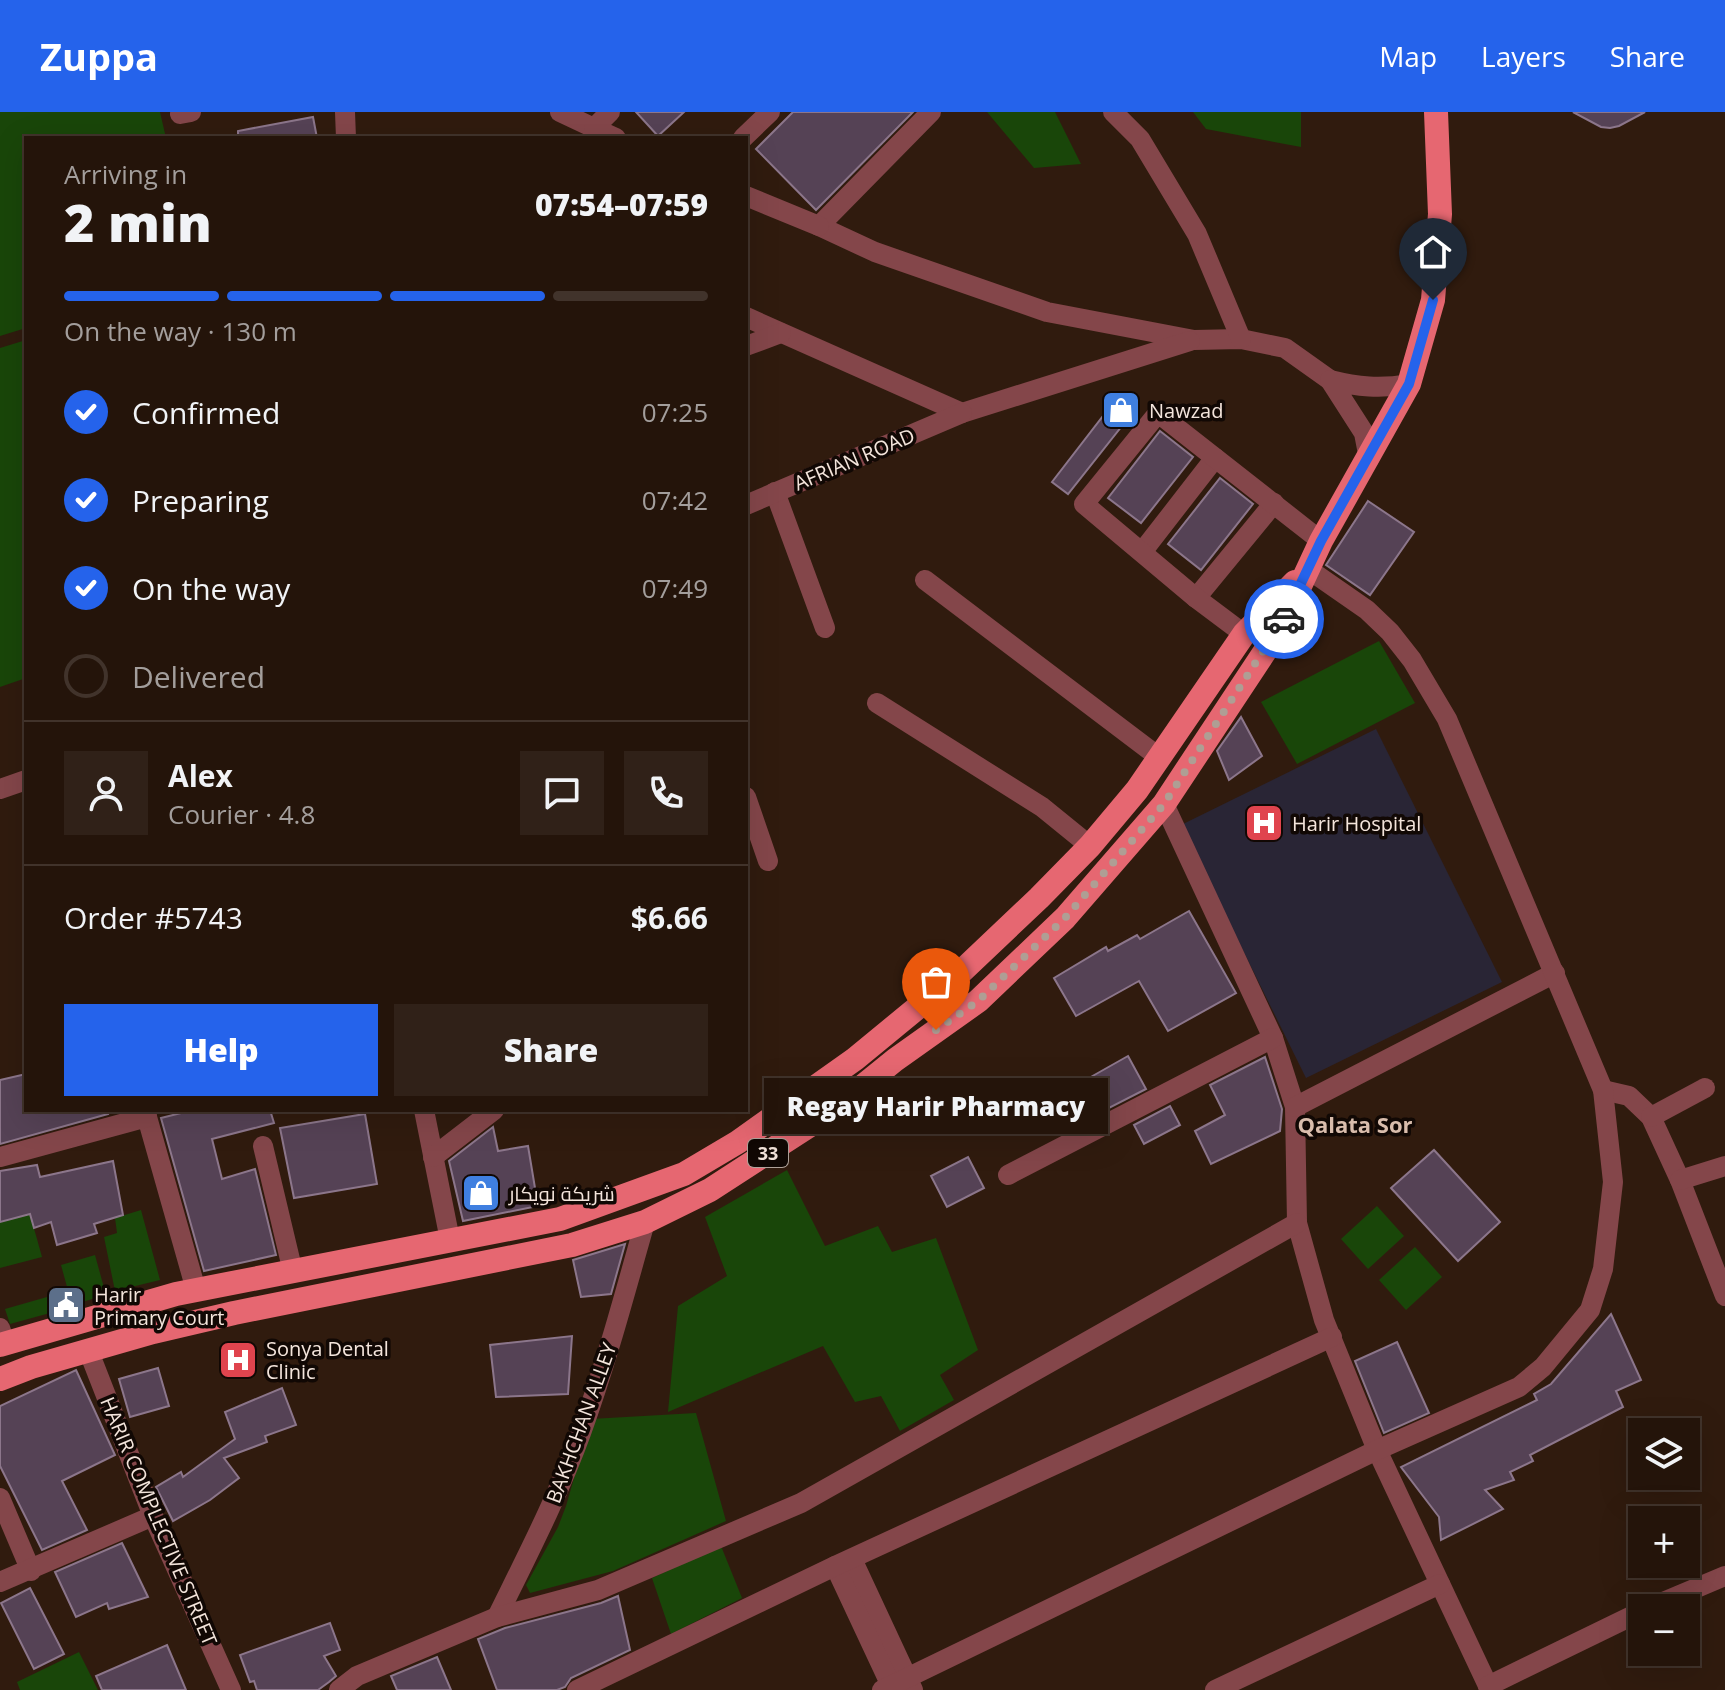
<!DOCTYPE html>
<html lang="en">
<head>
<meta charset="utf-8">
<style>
	:root { --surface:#24140a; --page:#302118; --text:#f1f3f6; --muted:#a39e9c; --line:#41332b; --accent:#2563eb }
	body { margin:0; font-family:"Open Sans",Cairo,sans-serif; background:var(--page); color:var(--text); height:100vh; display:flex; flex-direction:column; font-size:30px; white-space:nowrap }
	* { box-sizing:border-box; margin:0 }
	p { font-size:26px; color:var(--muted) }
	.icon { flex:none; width:44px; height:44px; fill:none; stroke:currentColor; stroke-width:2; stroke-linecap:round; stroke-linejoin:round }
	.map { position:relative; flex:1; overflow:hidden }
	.details { position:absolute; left:24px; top:24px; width:724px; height:976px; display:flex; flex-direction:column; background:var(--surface); border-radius:0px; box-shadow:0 8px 32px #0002,0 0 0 2px var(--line) }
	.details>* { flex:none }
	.tools { position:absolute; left:1628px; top:1306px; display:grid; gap:16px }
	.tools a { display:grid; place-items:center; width:72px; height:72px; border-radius:0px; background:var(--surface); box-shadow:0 8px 32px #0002,0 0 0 2px var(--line); font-size:40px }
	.pin { position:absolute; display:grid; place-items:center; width:68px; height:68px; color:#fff; margin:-82px -34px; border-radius:50% 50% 50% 0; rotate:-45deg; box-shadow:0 0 8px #0007 }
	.pin .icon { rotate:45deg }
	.courier { position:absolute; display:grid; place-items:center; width:80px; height:80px; margin:-40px; border:6px solid #2563eb; border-radius:50%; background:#fff; color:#222; box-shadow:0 2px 10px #0007 }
	.bubble { position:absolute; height:56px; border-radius:0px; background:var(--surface); box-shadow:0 8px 32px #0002,0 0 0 2px var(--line); font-size:26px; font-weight:800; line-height:56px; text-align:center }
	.overview em { font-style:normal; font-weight:800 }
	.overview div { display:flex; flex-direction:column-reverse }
	.overview { display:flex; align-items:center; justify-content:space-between; height:136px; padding:0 40px }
	h1 { font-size:52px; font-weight:800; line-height:60px }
	.bar { display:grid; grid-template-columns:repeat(4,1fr); gap:12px 8px; align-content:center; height:96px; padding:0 40px }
	.bar i { height:10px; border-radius:6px; background:var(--line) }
	.bar .selected { background:var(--accent) }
	.bar p { grid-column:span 4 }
	.line { display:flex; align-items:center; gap:20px; padding:0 40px; border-top:2px solid var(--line) }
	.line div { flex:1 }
	.round { display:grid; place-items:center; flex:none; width:84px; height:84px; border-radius:0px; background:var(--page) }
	ol { padding:0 40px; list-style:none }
	li { display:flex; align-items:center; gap:24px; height:88px }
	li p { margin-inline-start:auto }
	li .icon { padding:8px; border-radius:50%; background:var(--accent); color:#fff; stroke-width:4 }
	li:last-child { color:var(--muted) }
	li i { width:44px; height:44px; border:4px solid var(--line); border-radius:50% }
	.cta { display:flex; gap:16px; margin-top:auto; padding:16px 40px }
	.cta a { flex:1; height:92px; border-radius:0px; background:var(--accent); color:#fff; font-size:32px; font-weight:800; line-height:92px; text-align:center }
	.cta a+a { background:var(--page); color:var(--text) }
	header { display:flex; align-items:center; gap:48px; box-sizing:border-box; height:112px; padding:0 40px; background:var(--accent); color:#fff }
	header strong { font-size:38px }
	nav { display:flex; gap:44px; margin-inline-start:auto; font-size:28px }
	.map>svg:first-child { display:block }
	.medical { fill:#292535 }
	.green { fill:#194609 }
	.building { fill:#554255; stroke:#8c768b; stroke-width:2 }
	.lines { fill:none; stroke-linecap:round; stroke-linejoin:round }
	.minor { stroke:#84464a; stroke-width:20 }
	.major { stroke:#e66771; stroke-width:24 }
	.done { stroke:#af9e94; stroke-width:8; stroke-dasharray:0 14.4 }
	.route { stroke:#2563eb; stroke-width:10 }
	.labels { text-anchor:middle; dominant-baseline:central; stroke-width:7; stroke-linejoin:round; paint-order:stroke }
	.shield { fill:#110804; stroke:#b0a39b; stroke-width:2 }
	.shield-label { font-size:18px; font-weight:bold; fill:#f4e5dc }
	.poi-label { font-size:20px; fill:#f4e5dc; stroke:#110804; text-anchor:start }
	.street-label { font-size:20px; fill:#f4e5dc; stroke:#110804 }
	.neighbourhood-label { font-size:22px; font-weight:bold; fill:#d9bdac; stroke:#110804 }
</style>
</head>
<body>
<header>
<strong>Zuppa</strong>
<nav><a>Map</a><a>Layers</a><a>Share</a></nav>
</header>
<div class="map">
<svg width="1725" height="1578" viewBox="0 0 1725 1578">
	<rect width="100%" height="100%" fill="#301b0e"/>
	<!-- medical -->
	<polygon class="medical" points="1376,617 1502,870 1306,966 1181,713"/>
	<!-- green -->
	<g class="green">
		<polygon points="0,0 160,0 166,26 26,26 26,216 0,224"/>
		<polygon points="987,0 1055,0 1081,52 1034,56"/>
		<polygon points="1193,0 1301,0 1301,35 1206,17"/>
		<polygon points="26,228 26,566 0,575 0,236"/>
		<polygon points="1379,529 1415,591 1297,652 1261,590"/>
		<polygon points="787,1058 825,1134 878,1114 892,1140 936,1126 978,1238 940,1263 954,1288 900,1319 881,1284 855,1290 823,1234 668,1300 678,1194 727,1164 705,1105"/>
		<polygon points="1377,1094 1404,1124 1368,1157 1341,1127"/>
		<polygon points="141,1098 160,1168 115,1179 104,1125 117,1121 115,1106"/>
		<polygon points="30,1102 42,1145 0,1156 0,1110"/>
		<polygon points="1415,1135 1442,1165 1406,1198 1379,1168"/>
		<polygon points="95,1143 106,1183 72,1193 61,1153"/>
		<polygon points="47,1185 50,1201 10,1212 5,1197"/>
		<polygon points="696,1301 726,1409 613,1459 530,1481 526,1473 558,1415 566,1394 591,1307"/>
		<polygon points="721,1434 742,1486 671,1522 652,1466"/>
		<polygon points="79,1540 98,1578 20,1578 17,1570"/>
	</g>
	<!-- building -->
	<g class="building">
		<polygon points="636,0 684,0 658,24"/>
		<polygon points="793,0 913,0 816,98 756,37"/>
		<polygon points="1573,0 1645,0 1619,14 1610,16 1601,15"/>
		<polygon points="313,5 317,26 238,26 238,19"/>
		<polygon points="1120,282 1137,295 1068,382 1052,370"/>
		<polygon points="1160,319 1193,345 1141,411 1108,386"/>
		<polygon points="1220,366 1253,392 1201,458 1168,432"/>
		<polygon points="1368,389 1414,420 1370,483 1326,453"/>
		<polygon points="1241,605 1262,644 1229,668 1217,639"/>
		<polygon points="1189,799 1236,881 1168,919 1139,869 1076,904 1054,866 1106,835 1108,839 1137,823 1140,827"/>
		<polygon points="1128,944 1146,977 1107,997 1089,966"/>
		<polygon points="1265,945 1282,997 1280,1019 1211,1052 1195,1019 1225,1003 1210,973"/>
		<polygon points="26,962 26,998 107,998 108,1002 0,1032 0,968"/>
		<polygon points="1170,994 1180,1013 1144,1032 1134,1013"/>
		<polygon points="193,998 270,998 274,1011 212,1027 222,1067 255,1057 276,1143 204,1159 161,1006"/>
		<polygon points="365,1002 377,1072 294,1086 280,1016"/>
		<polygon points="493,1015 498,1039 528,1034 538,1094 463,1109 449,1049"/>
		<polygon points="1434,1038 1500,1110 1458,1149 1391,1076"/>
		<polygon points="968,1045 984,1076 947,1095 931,1064"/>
		<polygon points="113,1049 123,1103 94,1112 97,1121 57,1133 51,1110 34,1116 30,1102 0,1110 0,1059 37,1053 40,1065"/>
		<polygon points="625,1132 611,1182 581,1185 573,1148"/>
		<polygon points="1611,1202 1641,1268 1616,1279 1623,1295 1530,1343 1533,1349 1510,1360 1514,1368 1485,1378 1503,1397 1441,1428 1439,1405 1401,1355 1537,1288 1534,1282 1551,1272"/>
		<polygon points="572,1224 568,1282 496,1285 490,1233"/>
		<polygon points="1397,1230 1429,1301 1384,1321 1355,1249"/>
		<polygon points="158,1256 169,1294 130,1305 119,1267"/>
		<polygon points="76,1258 115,1343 62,1369 87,1418 42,1438 0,1354 0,1294"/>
		<polygon points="282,1276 296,1313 265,1324 267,1330 224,1346 239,1366 210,1388 173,1409 156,1375 181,1360 183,1365 235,1327 225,1300"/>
		<polygon points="122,1431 148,1485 109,1497 107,1491 76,1505 55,1460"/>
		<polygon points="30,1476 64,1542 34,1557 1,1491"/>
		<polygon points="618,1484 630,1538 571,1566 565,1575 557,1578 497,1578 478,1527 505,1516 601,1491"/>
		<polygon points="330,1511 340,1538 324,1544 336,1564 329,1570 318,1578 257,1578 254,1569 250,1570 240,1543"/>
		<polygon points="167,1533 186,1578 102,1578 96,1564"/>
		<polygon points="437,1545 451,1578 397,1578 391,1564"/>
	</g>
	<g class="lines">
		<!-- minor -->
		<g class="minor">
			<polyline points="345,0 346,26"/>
			<polyline points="560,0 594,16"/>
			<polyline points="610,0 594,16 616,26"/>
			<polyline points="931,0 819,114 875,140 1047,200 1194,228 1241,227 1285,236 1330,268"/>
			<polyline points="1113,0 1140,27 1197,122 1241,227"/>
			<polyline points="180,2 191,0"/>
			<polyline points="743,26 770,0"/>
			<polyline points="746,84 819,114"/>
			<polyline points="746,205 962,301 1190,229"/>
			<polyline points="746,234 781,221"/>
			<path d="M1369,347L1364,321L1330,268C1358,275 1380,277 1409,272"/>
			<polyline points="775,380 825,516"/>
			<polyline points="746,393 962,301"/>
			<polyline points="1142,440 1215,346"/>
			<polyline points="925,468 1160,646"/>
			<polyline points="1196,486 1274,391"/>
			<polyline points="1244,522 1196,486 1084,392 1158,301 1321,429"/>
			<polyline points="877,591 1042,695 1090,734"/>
			<polyline points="0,677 26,668"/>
			<polyline points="746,685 768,749"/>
			<polyline points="1164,692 1273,926 1295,995 1297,1111 1324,1208 1377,1338 1490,1578"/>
			<polyline points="1603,978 1629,984 1651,1005 1680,1068 1725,1184"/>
			<polyline points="1295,995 1555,861"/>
			<polyline points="145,998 196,1178"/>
			<polyline points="424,998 450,1128"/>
			<polyline points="1651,1005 1705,976"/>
			<polyline points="263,1034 293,1160"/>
			<polyline points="0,1045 147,1005"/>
			<polyline points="433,1045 494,998"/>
			<polyline points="1008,1063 1273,926"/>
			<polyline points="1680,1068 1725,1054"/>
			<polyline points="0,1216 5,1231"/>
			<polyline points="89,1240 153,1404 231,1578"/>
			<polyline points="0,1386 31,1459"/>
			<polyline points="852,1447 913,1578"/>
			<polyline points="835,1454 893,1578"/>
			<polyline points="0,1470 153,1404"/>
			<polyline points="1649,1496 1725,1464"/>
			<path d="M497,1505C527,1444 558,1384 581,1321C606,1252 625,1181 645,1110"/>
			<polyline points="1488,1574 1642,1499"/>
			<polyline points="339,1578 357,1564 497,1505 598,1478 801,1391 1297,1111"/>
			<polyline points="577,1578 835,1454 1332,1225"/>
			<polyline points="882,1578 1377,1338 1519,1275 1543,1255 1590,1198 1603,1157 1613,1070 1603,978 1447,607 1412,548 1390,520 1367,498 1308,457"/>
			<polyline points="1215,1578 1440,1472"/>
		</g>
		<!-- major -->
		<g class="major">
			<polyline points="0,1233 176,1182 560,1107 684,1062 738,1030 855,947 962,859 1039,786 1090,734 1137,678 1244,522 1295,470"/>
			<polyline points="0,1267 31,1255 153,1220 234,1201 572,1133 645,1110 710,1078 832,999 895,948 978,889 1065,806 1164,692 1281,515 1321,429 1409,272 1433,188 1440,102 1436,0"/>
		</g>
	</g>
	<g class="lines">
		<!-- done -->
		<polyline class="done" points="936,918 978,889 1065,806 1164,692 1284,507"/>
		<!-- route -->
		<polyline class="route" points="1284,507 1321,429 1409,272 1433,188"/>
	</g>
	<!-- icons -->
	<defs>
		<symbol id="shop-square" viewBox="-11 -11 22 22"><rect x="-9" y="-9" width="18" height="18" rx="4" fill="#3f7fe0" stroke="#110804"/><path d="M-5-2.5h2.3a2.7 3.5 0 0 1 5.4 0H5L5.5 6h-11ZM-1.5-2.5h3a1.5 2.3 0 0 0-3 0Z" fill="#fff"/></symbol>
		<symbol id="hospital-square" viewBox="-11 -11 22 22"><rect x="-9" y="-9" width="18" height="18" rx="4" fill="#e0444e" stroke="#110804"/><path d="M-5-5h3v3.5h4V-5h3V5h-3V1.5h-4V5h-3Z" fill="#fff"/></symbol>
		<symbol id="civic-square" viewBox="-11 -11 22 22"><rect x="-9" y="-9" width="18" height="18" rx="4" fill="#5c6f8a" stroke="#110804"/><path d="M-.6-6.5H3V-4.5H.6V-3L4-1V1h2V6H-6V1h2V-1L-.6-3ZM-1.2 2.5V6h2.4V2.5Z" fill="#fff"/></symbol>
	</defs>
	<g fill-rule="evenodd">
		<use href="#shop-square" x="1099" y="276" width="44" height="44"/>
		<use href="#hospital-square" x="1242" y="689" width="44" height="44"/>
		<use href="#shop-square" x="459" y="1059" width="44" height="44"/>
		<use href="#civic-square" x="44" y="1171" width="44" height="44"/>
		<use href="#hospital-square" x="216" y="1226" width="44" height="44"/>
	</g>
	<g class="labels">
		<!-- shield labels -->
		<rect class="shield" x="748" y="1027" width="40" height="28" rx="6"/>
		<g class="shield-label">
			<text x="768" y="1041">33</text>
		</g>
		<!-- poi labels -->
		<g class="poi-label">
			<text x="1149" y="298">Nawzad</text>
			<text x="1292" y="711">‌Harir Hospital</text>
			<text x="509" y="1081">شريكة نويكار</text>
			<text x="94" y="1182">Harir<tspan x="94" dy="23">Primary Court</tspan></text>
			<text x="266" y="1236">Sonya Dental<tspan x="266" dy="23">Clinic</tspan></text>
		</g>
		<!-- street labels -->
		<g class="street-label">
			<text transform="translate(854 347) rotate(-23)">AFRIAN ROAD</text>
			<text transform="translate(581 1311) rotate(-70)">BAKHCHAN ALLEY</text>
			<text transform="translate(159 1409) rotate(67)">HARIR COMPLECTIVE STREET</text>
		</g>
		<!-- neighbourhood labels -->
		<g class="neighbourhood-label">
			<text x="1355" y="1012">Qalata Sor</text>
		</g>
	</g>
</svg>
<div class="tools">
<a><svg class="icon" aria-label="layers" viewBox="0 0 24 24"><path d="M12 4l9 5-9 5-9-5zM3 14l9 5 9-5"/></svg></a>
<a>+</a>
<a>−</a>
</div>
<div class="pin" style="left:936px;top:918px;background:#ea580c"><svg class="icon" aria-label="bag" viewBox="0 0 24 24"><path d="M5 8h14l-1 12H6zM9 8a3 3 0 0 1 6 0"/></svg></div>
<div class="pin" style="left:1433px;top:188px;background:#1f2937"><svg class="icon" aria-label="home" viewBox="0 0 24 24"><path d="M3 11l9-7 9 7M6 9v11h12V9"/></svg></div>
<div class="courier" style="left:1284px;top:507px"><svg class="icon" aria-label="car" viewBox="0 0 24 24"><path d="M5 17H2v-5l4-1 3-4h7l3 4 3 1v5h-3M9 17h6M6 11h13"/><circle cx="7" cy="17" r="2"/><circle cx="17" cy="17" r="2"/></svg></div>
<div class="bubble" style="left:764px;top:966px;width:344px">Regay Harir Pharmacy</div>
<section class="details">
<div class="overview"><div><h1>2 min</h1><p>Arriving in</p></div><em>07:54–07:59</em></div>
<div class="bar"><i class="selected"></i><i class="selected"></i><i class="selected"></i><i></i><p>On the way · 130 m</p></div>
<ol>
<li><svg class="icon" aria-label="check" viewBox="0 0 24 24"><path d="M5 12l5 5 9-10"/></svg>Confirmed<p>07:25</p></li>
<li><svg class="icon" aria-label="check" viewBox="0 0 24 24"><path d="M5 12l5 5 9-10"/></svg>Preparing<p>07:42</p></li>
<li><svg class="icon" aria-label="check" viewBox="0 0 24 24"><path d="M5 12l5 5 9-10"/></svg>On the way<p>07:49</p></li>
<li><i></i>Delivered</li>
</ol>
<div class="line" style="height:144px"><a class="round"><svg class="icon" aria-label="person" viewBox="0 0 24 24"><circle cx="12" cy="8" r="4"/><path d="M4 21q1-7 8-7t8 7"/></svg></a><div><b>Alex</b><p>Courier · 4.8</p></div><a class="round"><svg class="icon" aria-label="chat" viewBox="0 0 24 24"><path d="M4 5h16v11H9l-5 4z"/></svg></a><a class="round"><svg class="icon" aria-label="phone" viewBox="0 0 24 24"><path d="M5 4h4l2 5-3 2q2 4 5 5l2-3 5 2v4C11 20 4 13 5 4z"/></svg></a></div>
<div class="line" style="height:104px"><div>Order #5743</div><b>$6.66</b></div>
<div class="cta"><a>Help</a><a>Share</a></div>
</section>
</div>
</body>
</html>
